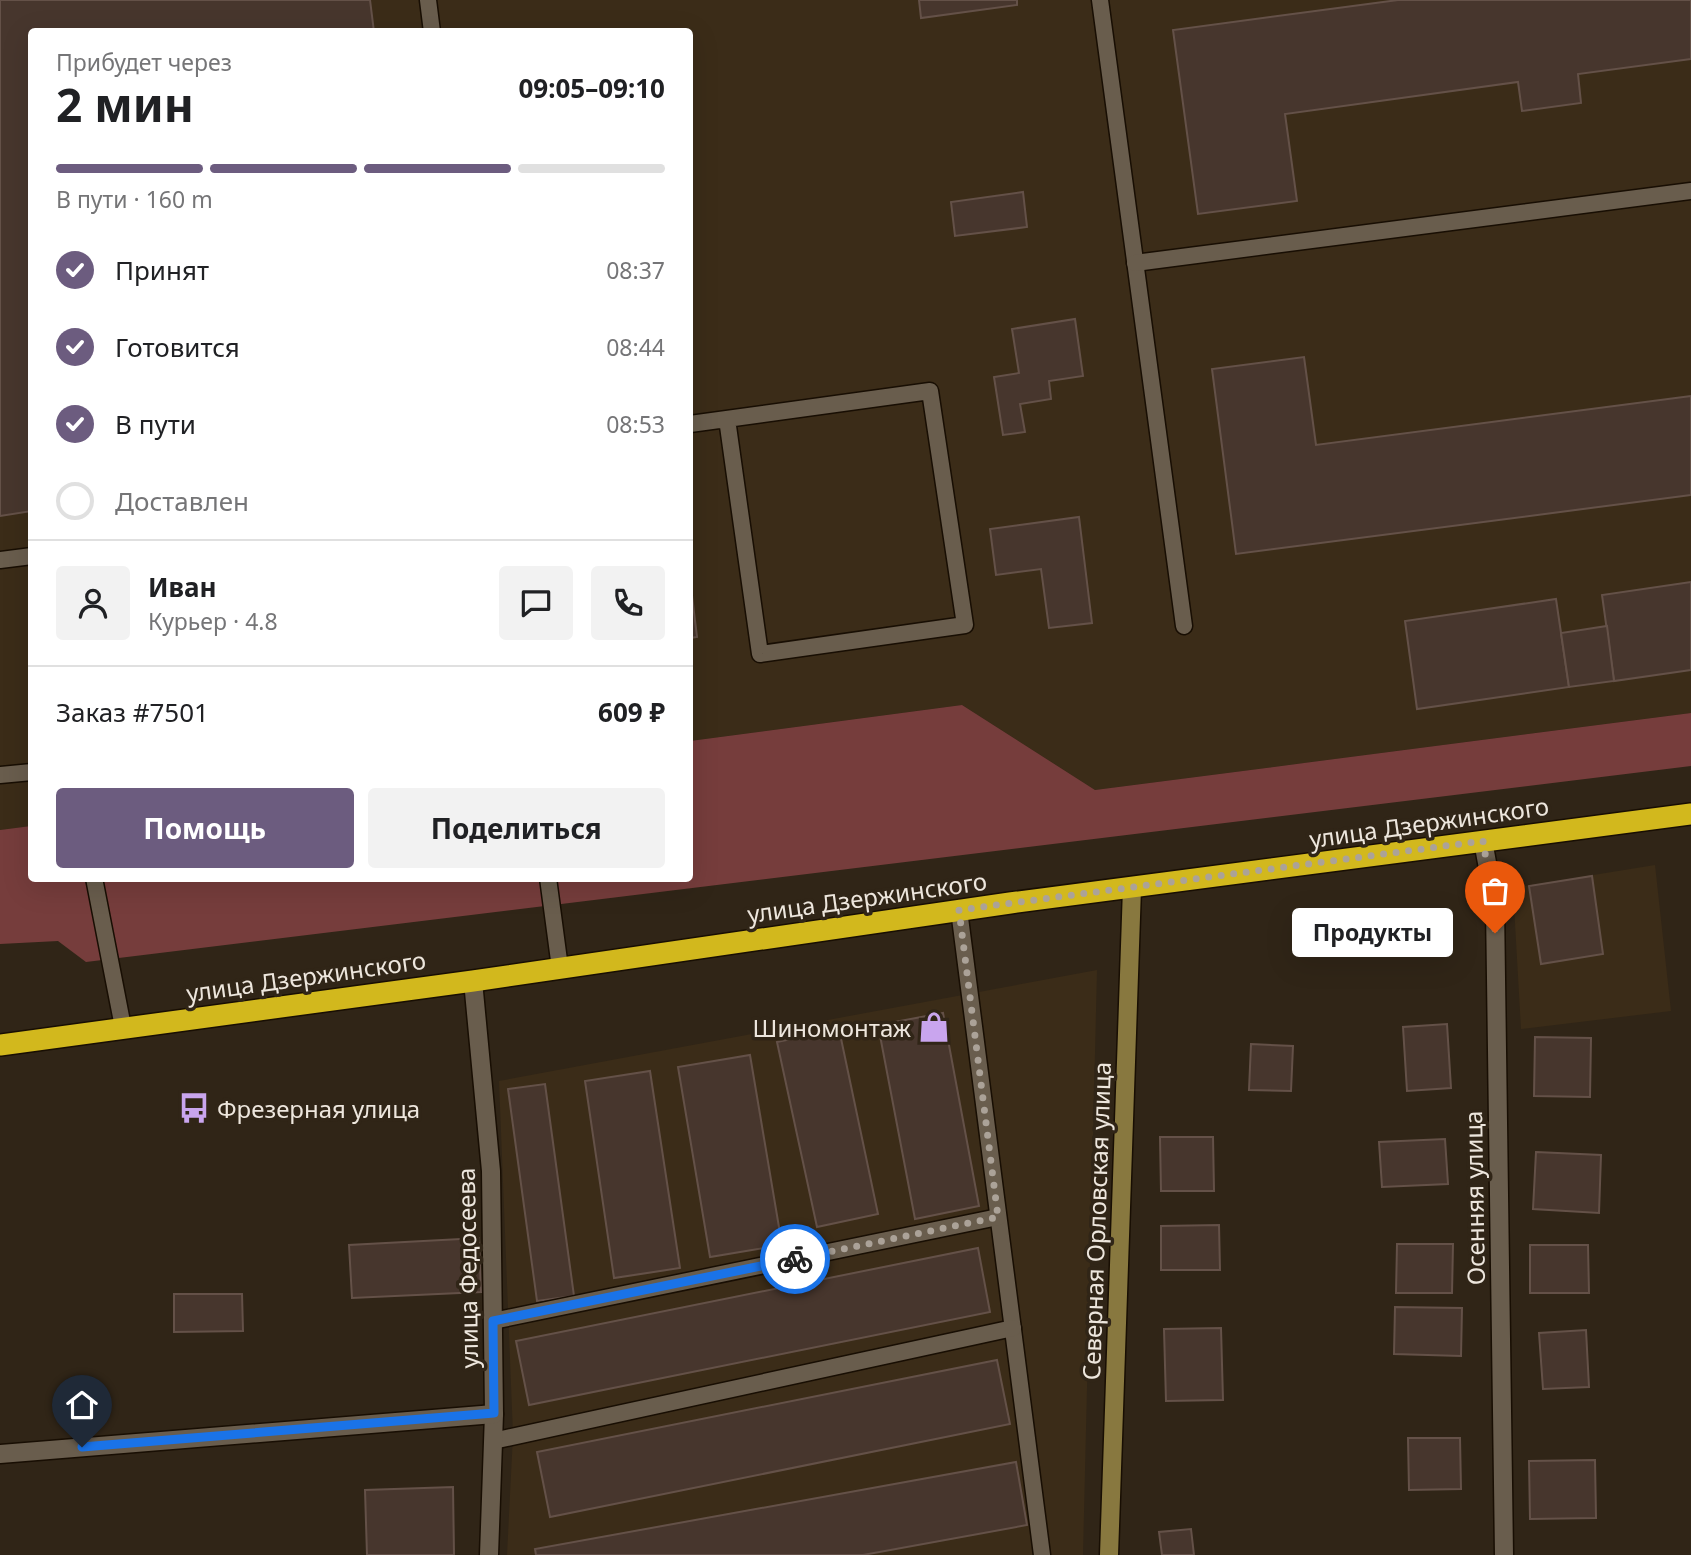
<!DOCTYPE html>
<html lang="ru">
<head>
<meta charset="utf-8">
<style>
	:root { --surface:#fff; --page:#f2f2f2; --text:#202124; --muted:#757577; --line:#e0e0e0; --accent:#6c5c7f }
	body { margin:0; font-family:"Noto Sans",sans-serif; background:var(--page); color:var(--text); height:100vh; display:flex; flex-direction:column; font-size:26px; white-space:nowrap }
	* { box-sizing:border-box; margin:0 }
	p { font-size:23px; color:var(--muted) }
	.icon { flex:none; width:38px; height:38px; fill:none; stroke:currentColor; stroke-width:2; stroke-linecap:round; stroke-linejoin:round }
	.map { position:relative; flex:1; overflow:hidden }
	.drawer { position:absolute; left:28px; top:28px; width:665px; height:854px; display:flex; flex-direction:column; background:var(--surface); border-radius:7px; box-shadow:0 7px 28px #0002 }
	.drawer>* { flex:none }
	.pin { position:absolute; display:grid; place-items:center; width:60px; height:60px; color:#fff; margin:-72px -30px; border-radius:50% 50% 50% 0; rotate:-45deg; box-shadow:0 0 7px #0007 }
	.pin .icon { rotate:45deg }
	.courier { position:absolute; display:grid; place-items:center; width:70px; height:70px; margin:-35px; border:5px solid #1a73e8; border-radius:50%; background:#fff; color:#222; box-shadow:0 2px 9px #0007 }
	.bubble { position:absolute; height:49px; border-radius:7px; background:var(--surface); box-shadow:0 7px 28px #0002; font-size:23px; font-weight:700; line-height:49px; text-align:center }
	.summary em { font-style:normal; font-weight:700 }
	.summary div { display:flex; flex-direction:column-reverse }
	.summary { display:flex; align-items:center; justify-content:space-between; height:119px; padding:0 28px }
	h1 { font-size:46px; font-weight:700; line-height:52px }
	.bar { display:grid; grid-template-columns:repeat(4,1fr); gap:10px 7px; align-content:center; height:84px; padding:0 28px }
	.bar i { height:9px; border-radius:5px; background:var(--line) }
	.bar .active { background:var(--accent) }
	.bar p { grid-column:span 4 }
	.line { display:flex; align-items:center; gap:18px; padding:0 28px; border-top:2px solid var(--line) }
	.line div { flex:1 }
	.round { display:grid; place-items:center; flex:none; width:74px; height:74px; border-radius:7px; background:var(--page) }
	ol { padding:0 28px; list-style:none }
	li { display:flex; align-items:center; gap:21px; height:77px }
	li p { margin-inline-start:auto }
	li .icon { padding:7px; border-radius:50%; background:var(--accent); color:#fff; stroke-width:4 }
	li:last-child { color:var(--muted) }
	li i { width:38px; height:38px; border:4px solid var(--line); border-radius:50% }
	.button { display:flex; gap:14px; margin-top:auto; padding:14px 28px }
	.button a { flex:1; height:80px; border-radius:7px; background:var(--accent); color:#fff; font-size:28px; font-weight:700; line-height:80px; text-align:center }
	.button a+a { background:var(--page); color:var(--text) }
	.map>svg:first-child { display:block }
	.built { fill:#3b2c18 }
	.green { fill:#763d3c }
	.building { fill:#47362d; stroke:#645148; stroke-width:2 }
	.lines { fill:none; stroke-linecap:round; stroke-linejoin:round }
	.lane-casing { stroke:#180e03; stroke-width:19 }
	.street-casing { stroke:#180e03; stroke-width:21 }
	.secondary-casing { stroke:#180e03; stroke-width:21 }
	.highway-casing { stroke:#180e03; stroke-width:24 }
	.lane { stroke:#695d4d; stroke-width:16 }
	.street { stroke:#695d4d; stroke-width:18 }
	.secondary { stroke:#88783f; stroke-width:18 }
	.highway { stroke:#d2b81d; stroke-width:21 }
	.done { stroke:#aba298; stroke-width:7; stroke-dasharray:0 12.6 }
	.route { stroke:#1a73e8; stroke-width:9 }
	.labels { text-anchor:middle; dominant-baseline:central; stroke-width:7; stroke-linejoin:round; paint-order:stroke }
	.street-label { font-size:24px; fill:#ede6dd; stroke:#302517 }
	.poi-label { font-size:24px; fill:#ede6dd; stroke:#302517; text-anchor:end }
</style>
</head>
<body>
<div class="map">
<svg width="1691" height="1555" viewBox="0 0 1691 1555">
	<rect width="100%" height="100%" fill="#302517"/>
	<!-- built -->
	<g class="built">
		<polygon points="0,0 1691,0 1691,713 1095,790 962,705 690,741 690,32 32,32 32,826 0,830"/>
		<polygon points="1655,865 1671,1011 1521,1029 1513,888"/>
		<polygon points="1097,970 1083,1555 507,1555 513,1435 499,1081"/>
	</g>
	<!-- green -->
	<polygon class="green" points="962,705 1095,790 1691,713 1691,766 86,962 58,941 0,944 0,830 31,826 32,878 690,878 690,741"/>
	<!-- building -->
	<g class="building">
		<polygon points="0,0 370,0 374,32 32,32 32,511 0,516"/>
		<polygon points="919,0 1017,0 1017,5 921,18"/>
		<polygon points="1398,0 1691,0 1691,59 1578,74 1581,103 1522,111 1518,82 1285,114 1297,201 1198,214 1173,30"/>
		<polygon points="1023,192 1027,227 955,236 951,202"/>
		<polygon points="1075,319 1083,376 1049,381 1051,399 1020,404 1025,432 1003,435 994,377 1019,373 1012,329"/>
		<polygon points="1304,357 1316,445 1691,396 1691,495 1236,554 1212,369"/>
		<polygon points="1079,517 1092,623 1049,628 1041,569 996,575 990,529"/>
		<polygon points="690,579 697,637 690,638"/>
		<polygon points="1691,582 1691,670 1614,681 1602,595"/>
		<polygon points="1556,599 1569,687 1417,709 1405,621"/>
		<polygon points="1607,626 1614,681 1569,687 1561,633"/>
		<polygon points="1592,876 1603,954 1541,964 1529,886"/>
		<polygon points="943,1013 979,1206 915,1219 878,1025"/>
		<polygon points="1447,1024 1451,1088 1407,1091 1403,1027"/>
		<polygon points="839,1029 878,1214 817,1227 777,1042"/>
		<polygon points="1535,1037 1591,1038 1590,1097 1534,1096"/>
		<polygon points="1251,1044 1293,1046 1291,1091 1249,1090"/>
		<polygon points="750,1055 782,1245 710,1257 678,1067"/>
		<polygon points="650,1071 680,1268 614,1278 585,1081"/>
		<polygon points="545,1084 574,1296 537,1301 508,1089"/>
		<polygon points="1160,1137 1213,1137 1214,1191 1161,1191"/>
		<polygon points="1445,1139 1448,1184 1382,1187 1379,1142"/>
		<polygon points="1536,1152 1601,1155 1599,1213 1533,1209"/>
		<polygon points="1219,1225 1220,1270 1161,1270 1161,1226"/>
		<polygon points="479,1238 481,1292 352,1298 349,1245"/>
		<polygon points="1397,1244 1453,1244 1452,1293 1396,1293"/>
		<polygon points="1530,1245 1588,1245 1589,1293 1530,1293"/>
		<polygon points="978,1248 990,1312 529,1405 516,1341"/>
		<polygon points="174,1294 242,1294 243,1331 174,1332"/>
		<polygon points="1395,1307 1462,1308 1461,1356 1394,1354"/>
		<polygon points="1221,1328 1223,1400 1166,1401 1164,1329"/>
		<polygon points="1586,1330 1589,1387 1543,1389 1539,1333"/>
		<polygon points="997,1360 1010,1424 550,1517 537,1452"/>
		<polygon points="1408,1438 1460,1438 1461,1489 1409,1490"/>
		<polygon points="1595,1460 1596,1518 1530,1519 1529,1461"/>
		<polygon points="1016,1462 1027,1525 863,1555 536,1555 535,1549"/>
		<polygon points="453,1487 454,1555 367,1555 365,1490"/>
		<polygon points="1191,1529 1194,1555 1162,1555 1159,1532"/>
	</g>
	<g class="lines">
		<defs>
			<g id="lane">
				<polyline points="428,0 432,32"/>
				<polyline points="1100,0 1184,626"/>
				<polyline points="1135,263 1691,191"/>
				<polyline points="690,424 930,391 965,625 760,654 727,419"/>
				<polyline points="0,560 32,556"/>
				<polyline points="0,775 32,772"/>
				<polyline points="94,878 123,1027"/>
				<polyline points="548,878 560,968"/>
				<polyline points="959,910 1042,1555"/>
				<polyline points="493,1321 998,1217"/>
				<polyline points="493,1441 1013,1328"/>
			</g>
			<g id="street">
				<polyline points="1483,841 1495,906 1504,1555"/>
				<polyline points="473,981 491,1171 494,1414 489,1555"/>
				<polyline points="0,1454 494,1414"/>
			</g>
			<polyline id="secondary" points="1109,1555 1132,888"/>
			<polyline id="highway" points="0,1045 473,981 1010,903 1691,814"/>
		</defs>
		<!-- lane casing -->
		<use href="#lane" class="lane-casing"/>
		<!-- street casing -->
		<use href="#street" class="street-casing"/>
		<!-- secondary casing -->
		<use href="#secondary" class="secondary-casing"/>
		<!-- highway casing -->
		<use href="#highway" class="highway-casing"/>
		<!-- lane -->
		<use href="#lane" class="lane"/>
		<!-- street -->
		<use href="#street" class="street"/>
		<!-- secondary -->
		<use href="#secondary" class="secondary"/>
		<!-- highway -->
		<use href="#highway" class="highway"/>
	</g>
	<g class="lines">
		<!-- done -->
		<polyline class="done" points="795,1259 998,1217 959,910 1483,841 1494,906 1495,933"/>
		<!-- route -->
		<polyline class="route" points="82,1447 494,1413 493,1321 795,1259"/>
	</g>
	<!-- icons -->
	<defs>
		<symbol id="shop-bare" viewBox="-9 -9 18 18"><path d="M-5-2.5h2.3a2.7 3.5 0 0 1 5.4 0H5L5.5 6h-11ZM-1.5-2.5h3a1.5 2.3 0 0 0-3 0Z" fill="#c9a5ee" stroke="#302517" stroke-width="2.5" paint-order="stroke"/></symbol>
		<symbol id="bus-bare" viewBox="-9 -9 18 18"><path d="M-5-6H5V4H4V6H2V4H-2V6H-4V4H-5ZM-3.5-4V0h7V-4ZM-3.5 1.2v1.5H-2V1.2ZM2 1.2v1.5H3.5V1.2Z" fill="#c9a5ee" stroke="#302517" stroke-width="2.5" paint-order="stroke"/></symbol>
	</defs>
	<g fill-rule="evenodd">
		<use href="#shop-bare" x="912" y="1005" width="44" height="44"/>
		<use href="#bus-bare" x="172" y="1086" width="44" height="44"/>
	</g>
	<g class="labels">
		<!-- street labels -->
		<g class="street-label">
			<text transform="translate(1429 822) rotate(-8)">улица Дзержинского</text>
			<text transform="translate(867 897) rotate(-8)">улица Дзержинского</text>
			<text transform="translate(306 976) rotate(-8)">улица Дзержинского</text>
			<text transform="translate(1474 1198) rotate(-91)">Осенняя улица</text>
			<text transform="translate(1096 1221) rotate(-88)">Северная Орловская улица</text>
			<text transform="translate(467 1268) rotate(-91)">улица Федосеева</text>
		</g>
		<!-- poi labels -->
		<g class="poi-label">
			<text x="911" y="1027">Шиномонтаж</text>
			<text x="217" y="1108" text-anchor="start">Фрезерная улица</text>
		</g>
	</g>
</svg>
<div class="pin" style="left:1495px;top:933px;background:#ea580c"><svg class="icon" aria-label="bag" viewBox="0 0 24 24"><path d="M5 8h14l-1 12H6zM9 8a3 3 0 0 1 6 0"/></svg></div>
<div class="pin" style="left:82px;top:1447px;background:#1f2937"><svg class="icon" aria-label="home" viewBox="0 0 24 24"><path d="M3 11l9-7 9 7M6 9v11h12V9"/></svg></div>
<div class="courier" style="left:795px;top:1259px"><svg class="icon" aria-label="bike" viewBox="0 0 24 24"><circle cx="6" cy="16" r="4"/><circle cx="18" cy="16" r="4"/><path d="M6 16l4-8h5l3 8M10 8l3 8H6M13 5h3"/></svg></div>
<div class="bubble" style="left:1292px;top:908px;width:161px">Продукты</div>
<section class="drawer">
<div class="summary"><div><h1>2 мин</h1><p>Прибудет через</p></div><em>09:05–09:10</em></div>
<div class="bar"><i class="active"></i><i class="active"></i><i class="active"></i><i></i><p>В пути · 160 m</p></div>
<ol>
<li><svg class="icon" aria-label="check" viewBox="0 0 24 24"><path d="M5 12l5 5 9-10"/></svg>Принят<p>08:37</p></li>
<li><svg class="icon" aria-label="check" viewBox="0 0 24 24"><path d="M5 12l5 5 9-10"/></svg>Готовится<p>08:44</p></li>
<li><svg class="icon" aria-label="check" viewBox="0 0 24 24"><path d="M5 12l5 5 9-10"/></svg>В пути<p>08:53</p></li>
<li><i></i>Доставлен</li>
</ol>
<div class="line" style="height:126px"><a class="round"><svg class="icon" aria-label="person" viewBox="0 0 24 24"><circle cx="12" cy="8" r="4"/><path d="M4 21q1-7 8-7t8 7"/></svg></a><div><b>Иван</b><p>Курьер · 4.8</p></div><a class="round"><svg class="icon" aria-label="chat" viewBox="0 0 24 24"><path d="M4 5h16v11H9l-5 4z"/></svg></a><a class="round"><svg class="icon" aria-label="phone" viewBox="0 0 24 24"><path d="M5 4h4l2 5-3 2q2 4 5 5l2-3 5 2v4C11 20 4 13 5 4z"/></svg></a></div>
<div class="line" style="height:91px"><div>Заказ #7501</div><b>609 ₽</b></div>
<div class="button"><a>Помощь</a><a>Поделиться</a></div>
</section>
</div>
</body>
</html>
